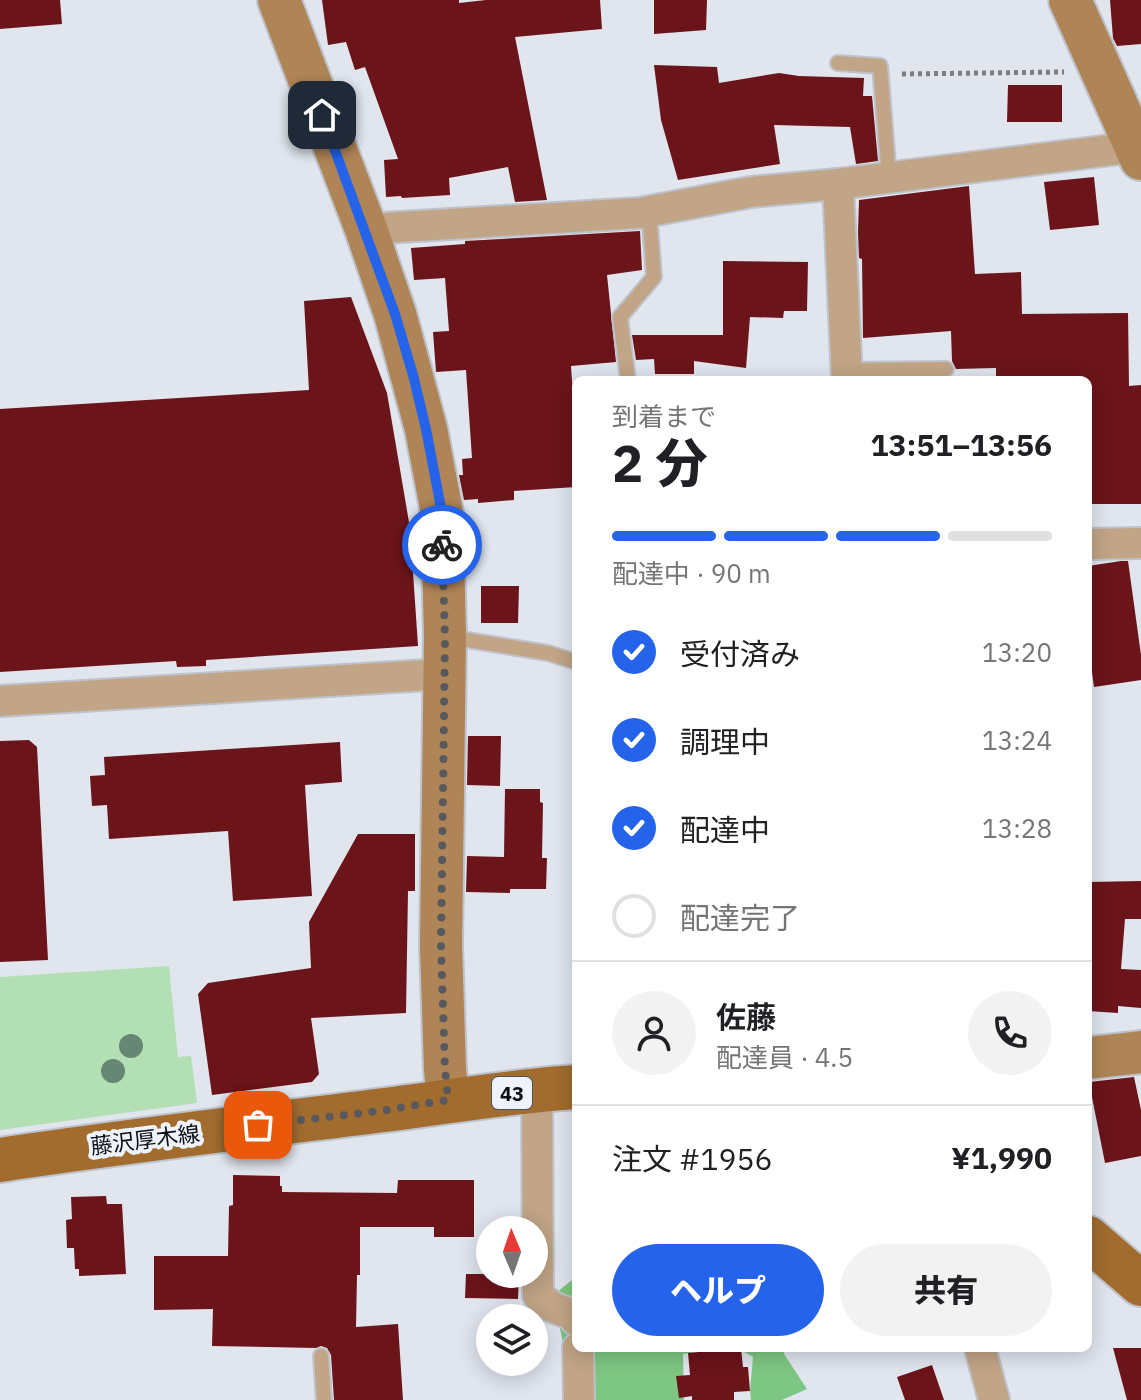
<!DOCTYPE html>
<html lang="ja">
<head>
<meta charset="utf-8">
<style>
	:root { --surface:#fff; --page:#f2f2f2; --text:#202124; --muted:#757577; --line:#e0e0e0; --accent:#2563eb }
	body { margin:0; font-family:"IBM Plex Sans","Noto Sans JP",sans-serif; background:var(--page); color:var(--text); height:100vh; display:flex; flex-direction:column; font-size:30px; white-space:nowrap }
	* { box-sizing:border-box; margin:0 }
	p { font-size:26px; color:var(--muted) }
	.icon { flex:none; width:44px; height:44px; fill:none; stroke:currentColor; stroke-width:2; stroke-linecap:round; stroke-linejoin:round }
	.map { position:relative; flex:1; overflow:hidden }
	.sheet { position:absolute; left:572px; top:376px; width:520px; height:976px; display:flex; flex-direction:column; background:var(--surface); border-radius:12px; box-shadow:0 4px 20px #0003 }
	.sheet>* { flex:none }
	.needle { width:52px; rotate:358deg }
	.fabs { position:absolute; left:476px; top:1216px; display:grid; gap:16px }
	.fabs a { display:grid; place-items:center; width:72px; height:72px; border-radius:50%; background:var(--surface); box-shadow:0 4px 20px #0003; font-size:40px }
	.pin { position:absolute; display:grid; place-items:center; width:68px; height:68px; color:#fff; margin:-34px; border-radius:16px; box-shadow:0 4px 12px #0006 }
	.courier { position:absolute; display:grid; place-items:center; width:80px; height:80px; margin:-40px; border:6px solid #2563eb; border-radius:50%; background:#fff; color:#222; box-shadow:0 2px 10px #0007 }
	.overview em { font-style:normal; font-weight:800 }
	.overview div { display:flex; flex-direction:column-reverse }
	.overview { display:flex; align-items:center; justify-content:space-between; height:136px; padding:0 40px }
	h1 { font-size:52px; font-weight:800; line-height:60px }
	.bar { display:grid; grid-template-columns:repeat(4,1fr); gap:12px 8px; align-content:center; height:96px; padding:0 40px }
	.bar i { height:10px; border-radius:6px; background:var(--line) }
	.bar .on { background:var(--accent) }
	.bar p { grid-column:span 4 }
	.line { display:flex; align-items:center; gap:20px; padding:0 40px; border-top:2px solid var(--line) }
	.line div { flex:1 }
	.round { display:grid; place-items:center; flex:none; width:84px; height:84px; border-radius:42px; background:var(--page) }
	ol { padding:0 40px; list-style:none }
	li { display:flex; align-items:center; gap:24px; height:88px }
	li p { margin-inline-start:auto }
	li .icon { padding:8px; border-radius:50%; background:var(--accent); color:#fff; stroke-width:4 }
	li:last-child { color:var(--muted) }
	li i { width:44px; height:44px; border:4px solid var(--line); border-radius:50% }
	.primary-button { display:flex; gap:16px; margin-top:auto; padding:16px 40px }
	.primary-button a { flex:1; height:92px; border-radius:48px; background:var(--accent); color:#fff; font-size:32px; font-weight:800; line-height:92px; text-align:center }
	.primary-button a+a { background:var(--page); color:var(--text) }
	.map>svg:first-child { display:block }
	.green { fill:#b3dfb5 }
	.forest { fill:#7ec683 }
	.building { fill:#6b141a }
	.lines { fill:none; stroke-linecap:round; stroke-linejoin:round }
	.lane-casing { stroke:#bec3cb; stroke-width:18 }
	.street-casing { stroke:#bec3cb; stroke-width:34 }
	.secondary-casing { stroke:#bec3cb; stroke-width:46 }
	.primary-casing { stroke:#bec3cb; stroke-width:48 }
	.path { stroke:#7b7e84; stroke-width:5; stroke-dasharray:4 4; stroke-linecap:butt }
	.lane { stroke:#c2a486; stroke-width:14 }
	.street { stroke:#c2a486; stroke-width:30 }
	.secondary { stroke:#af8456; stroke-width:42 }
	.primary { stroke:#a16c2e; stroke-width:44 }
	.tree { fill:#668773 }
	.done { stroke:#57595e; stroke-width:8; stroke-dasharray:0 14.4 }
	.route { stroke:#2563eb; stroke-width:10 }
	.labels { text-anchor:middle; dominant-baseline:central; stroke-width:8; stroke-linejoin:round; paint-order:stroke }
	.shield { fill:#edf2fb; stroke:#505257; stroke-width:2 }
	.shield-label { font-size:20px; font-weight:bold; fill:#0d0e11 }
	.street-label { font-size:22px; fill:#0d0e11; stroke:#edf2fb }
</style>
</head>
<body>
<div class="map">
<svg width="1141" height="1400" viewBox="0 0 1141 1400">
	<rect width="100%" height="100%" fill="#e0e5ee"/>
	<!-- green -->
	<polygon class="green" points="169,966 178,1057 191,1056 197,1103 0,1130 0,977"/>
	<!-- forest -->
	<g class="forest">
		<polygon points="576,1277 576,1348 719,1348 683,1354 684,1400 575,1400 553,1295"/>
		<polygon points="735,1348 784,1348 784,1354 807,1389 782,1400 751,1400 750,1391 753,1357 739,1349"/>
	</g>
	<!-- building -->
	<g class="building">
		<polygon points="0,0 60,0 62,24 0,29"/>
		<polygon points="322,0 459,0 459,3 486,0 600,0 602,29 515,37 547,200 515,202 508,167 449,178 450,195 402,198 401,196 386,197 384,160 398,159 365,67 355,70 346,42 328,45"/>
		<polygon points="654,0 707,0 706,30 654,34"/>
		<polygon points="1110,0 1141,0 1141,44 1117,46 1113,38"/>
		<polygon points="654,65 717,67 719,83 779,73 799,76 864,78 863,96 872,96 878,161 856,164 850,127 774,125 780,164 678,180 661,120"/>
		<polygon points="1008,85 1062,85 1062,122 1007,122"/>
		<polygon points="1094,177 1099,225 1050,230 1044,182"/>
		<polygon points="969,186 975,274 1021,272 1022,314 1128,313 1129,386 1141,385 1141,504 1090,504 1090,486 1088,486 1088,380 996,380 996,368 956,369 952,361 951,331 863,338 862,259 859,258 858,232 859,200"/>
		<polygon points="640,231 642,270 607,275 616,362 571,366 575,425 572,425 576,487 514,491 514,500 478,503 478,499 464,500 459,475 463,475 462,459 472,458 466,370 436,372 433,332 449,331 445,278 414,280 411,248 465,244 465,241"/>
		<polygon points="723,261 808,262 807,311 784,311 783,318 750,317 746,368 694,361 694,374 655,374 654,359 636,360 632,335 723,335"/>
		<polygon points="351,297 387,393 410,528 418,646 206,660 206,666 177,667 176,661 0,672 0,409 309,390 304,301"/>
		<polygon points="1121,561 1128,561 1141,655 1141,680 1094,687 1088,642 1088,566"/>
		<polygon points="481,586 519,586 518,623 481,623"/>
		<polygon points="468,736 501,736 500,786 467,785"/>
		<polygon points="29,740 37,747 48,960 0,962 0,741"/>
		<polygon points="340,742 342,782 305,785 312,896 233,901 228,831 109,839 107,805 92,806 90,776 105,775 104,757"/>
		<polygon points="505,789 540,789 540,802 543,803 542,858 547,858 546,889 510,889 510,893 466,892 467,856 504,857"/>
		<polygon points="358,834 415,834 415,891 408,891 406,1013 311,1018 319,1074 312,1082 212,1095 198,994 208,983 311,968 309,922"/>
		<polygon points="1141,881 1141,919 1125,919 1121,969 1141,970 1141,1008 1118,1006 1118,1013 1088,1011 1088,882"/>
		<polygon points="1134,1077 1141,1110 1141,1156 1105,1163 1089,1082"/>
		<polygon points="233,1175 280,1176 280,1186 282,1186 282,1192 397,1193 398,1180 474,1180 474,1237 434,1237 434,1227 360,1227 360,1275 357,1275 356,1327 398,1324 403,1400 334,1400 331,1355 327,1348 321,1346 316,1348 212,1346 213,1309 154,1310 154,1256 228,1256 229,1206 233,1205"/>
		<polygon points="106,1196 107,1204 122,1204 126,1274 79,1276 79,1269 75,1269 74,1248 67,1248 66,1220 72,1219 71,1197"/>
		<polygon points="466,1274 519,1274 518,1299 465,1298"/>
		<polygon points="741,1348 743,1367 748,1367 750,1391 734,1392 734,1400 692,1400 692,1396 679,1398 676,1376 690,1375 688,1353"/>
		<polygon points="1113,1348 1141,1348 1141,1400 1127,1400"/>
		<polygon points="932,1365 944,1400 905,1400 897,1377"/>
	</g>
	<g class="lines">
		<defs>
			<g id="lane">
				<polyline points="838,63 880,66 889,178"/>
				<polyline points="847,370 946,369"/>
				<polyline points="628,380 620,317 654,277 649,211"/>
				<polyline points="449,637 548,653 576,662"/>
				<polyline points="321,1356 324,1400"/>
			</g>
			<g id="street">
				<polyline points="838,184 847,380"/>
				<polyline points="366,229 640,213 751,192 838,184 1135,147"/>
				<polyline points="1088,544 1141,543"/>
				<polyline points="0,701 444,674"/>
				<polyline points="537,1090 538,1295 552,1307 571,1314 576,1320"/>
				<polyline points="578,1348 579,1400"/>
				<polyline points="980,1348 994,1400"/>
			</g>
			<g id="secondary">
				<polyline points="279,0 366,229 395,314 426,429 442,513 445,636 441,946 445,1069 448,1100"/>
				<polyline points="1070,0 1141,159"/>
				<polyline points="1088,1058 1141,1052"/>
			</g>
			<g id="primary">
				<path d="M0,1160C125,1141 250,1127 376,1111C443,1103 509,1091 576,1087"/>
				<polyline points="1088,1238 1141,1284"/>
			</g>
		</defs>
		<!-- lane casing -->
		<use href="#lane" class="lane-casing"/>
		<!-- street casing -->
		<use href="#street" class="street-casing"/>
		<!-- secondary casing -->
		<use href="#secondary" class="secondary-casing"/>
		<!-- primary casing -->
		<use href="#primary" class="primary-casing"/>
		<!-- path -->
		<polyline class="path" points="902,74 1064,72"/>
		<!-- lane -->
		<use href="#lane" class="lane"/>
		<!-- street -->
		<use href="#street" class="street"/>
		<!-- secondary -->
		<use href="#secondary" class="secondary"/>
		<!-- primary -->
		<use href="#primary" class="primary"/>
	</g>
	<!-- trees -->
	<g class="tree">
		<circle cx="131" cy="1046" r="12"/>
		<circle cx="113" cy="1071" r="12"/>
	</g>
	<g class="lines">
		<!-- done -->
		<polyline class="done" points="258,1125 380,1111 448,1100 445,1069 441,946 445,636 442,545"/>
		<!-- route -->
		<polyline class="route" points="322,115 395,314 413,375 426,429 442,513 442,545"/>
	</g>
	<g class="labels">
		<!-- shield labels -->
		<rect class="shield" x="492" y="1077" width="40" height="32" rx="6"/>
		<g class="shield-label">
			<text x="512" y="1093">43</text>
		</g>
		<!-- street labels -->
		<g class="street-label">
			<text transform="translate(145 1139) rotate(-7)">藤沢厚木線</text>
		</g>
	</g>
</svg>
<div class="fabs">
<a><svg class="needle" viewBox="-14 -14 28 28"><path d="M0-13l5 13h-10z" fill="#e53935"/><path d="M0 13l5-13h-10z" fill="#757577"/></svg></a>
<a><svg class="icon" aria-label="layers" viewBox="0 0 24 24"><path d="M12 4l9 5-9 5-9-5zM3 14l9 5 9-5"/></svg></a>
</div>
<div class="pin" style="left:258px;top:1125px;background:#ea580c"><svg class="icon" aria-label="bag" viewBox="0 0 24 24"><path d="M5 8h14l-1 12H6zM9 8a3 3 0 0 1 6 0"/></svg></div>
<div class="pin" style="left:322px;top:115px;background:#1f2937"><svg class="icon" aria-label="home" viewBox="0 0 24 24"><path d="M3 11l9-7 9 7M6 9v11h12V9"/></svg></div>
<div class="courier" style="left:442px;top:545px"><svg class="icon" aria-label="bike" viewBox="0 0 24 24"><circle cx="6" cy="16" r="4"/><circle cx="18" cy="16" r="4"/><path d="M6 16l4-8h5l3 8M10 8l3 8H6M13 5h3"/></svg></div>
<section class="sheet">
<div class="overview"><div><h1>2 分</h1><p>到着まで</p></div><em>13:51–13:56</em></div>
<div class="bar"><i class="on"></i><i class="on"></i><i class="on"></i><i></i><p>配達中 · 90 m</p></div>
<ol>
<li><svg class="icon" aria-label="check" viewBox="0 0 24 24"><path d="M5 12l5 5 9-10"/></svg>受付済み<p>13:20</p></li>
<li><svg class="icon" aria-label="check" viewBox="0 0 24 24"><path d="M5 12l5 5 9-10"/></svg>調理中<p>13:24</p></li>
<li><svg class="icon" aria-label="check" viewBox="0 0 24 24"><path d="M5 12l5 5 9-10"/></svg>配達中<p>13:28</p></li>
<li><i></i>配達完了</li>
</ol>
<div class="line" style="height:144px"><a class="round"><svg class="icon" aria-label="person" viewBox="0 0 24 24"><circle cx="12" cy="8" r="4"/><path d="M4 21q1-7 8-7t8 7"/></svg></a><div><b>佐藤</b><p>配達員 · 4.5</p></div><a class="round"><svg class="icon" aria-label="phone" viewBox="0 0 24 24"><path d="M5 4h4l2 5-3 2q2 4 5 5l2-3 5 2v4C11 20 4 13 5 4z"/></svg></a></div>
<div class="line" style="height:104px"><div>注文 #1956</div><b>¥1,990</b></div>
<div class="primary-button"><a>ヘルプ</a><a>共有</a></div>
</section>
</div>
</body>
</html>
